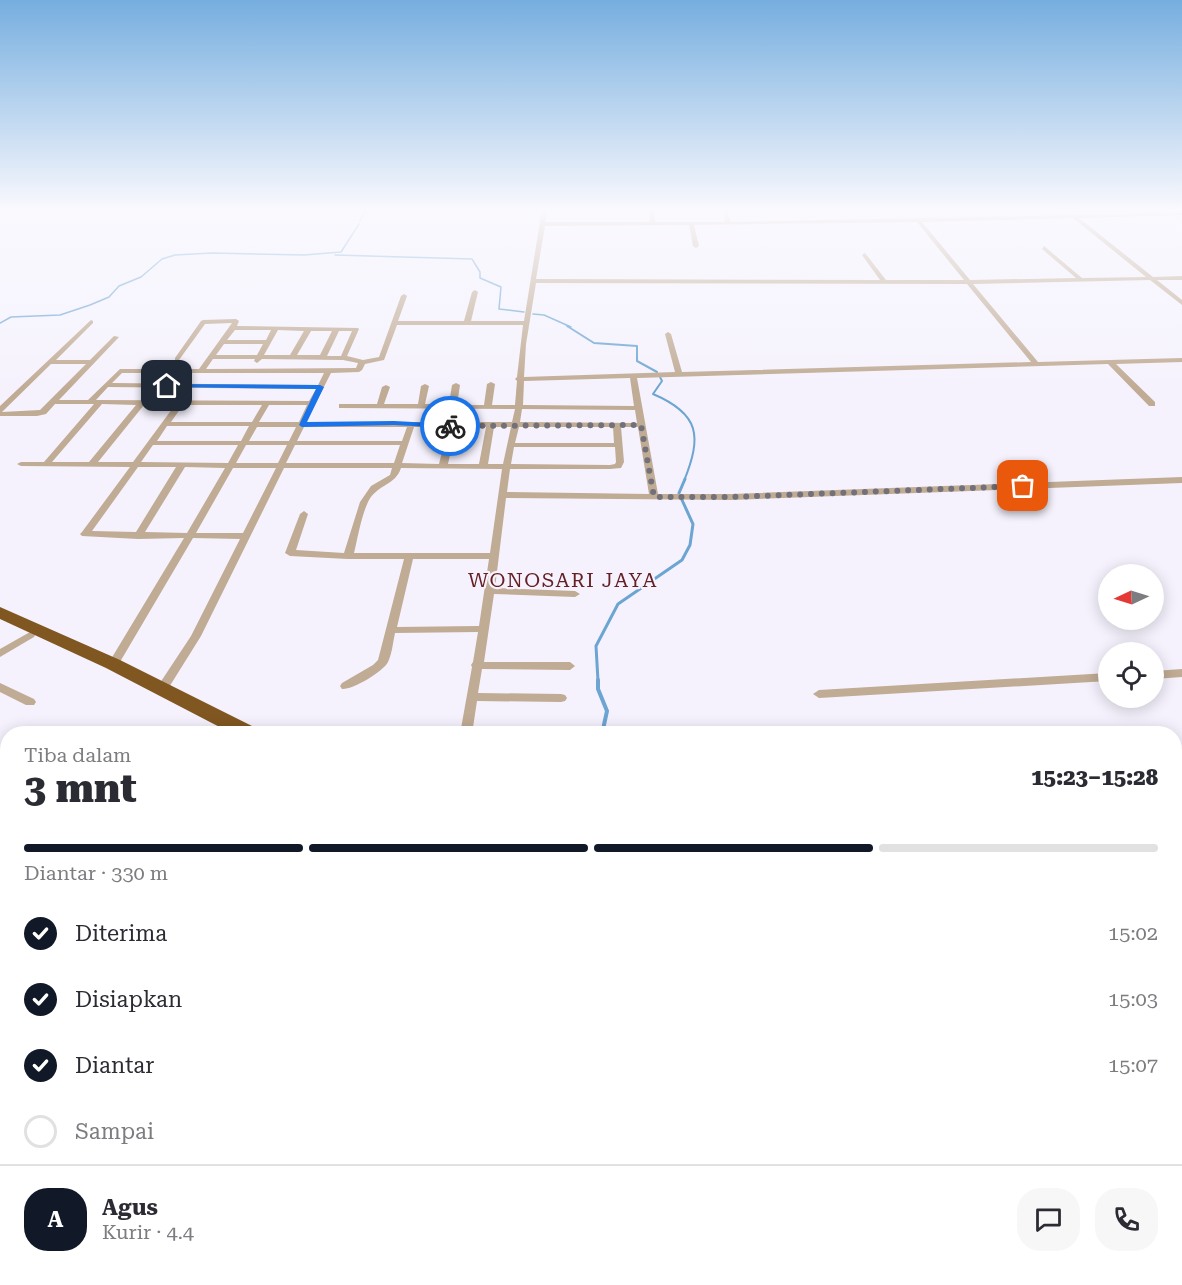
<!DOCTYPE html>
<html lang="id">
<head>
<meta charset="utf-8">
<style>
	:root { --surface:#fff; --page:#f7f7f7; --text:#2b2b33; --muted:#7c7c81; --line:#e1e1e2; --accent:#111827 }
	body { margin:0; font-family:"Roboto Serif",serif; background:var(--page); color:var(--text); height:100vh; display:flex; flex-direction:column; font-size:22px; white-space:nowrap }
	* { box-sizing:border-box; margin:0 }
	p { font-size:20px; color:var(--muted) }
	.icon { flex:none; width:33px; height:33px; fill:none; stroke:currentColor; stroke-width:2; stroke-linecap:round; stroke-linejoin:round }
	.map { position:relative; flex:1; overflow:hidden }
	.details { position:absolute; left:0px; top:726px; width:1182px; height:560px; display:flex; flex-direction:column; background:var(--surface); border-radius:24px 24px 0 0; box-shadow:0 3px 15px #0003 }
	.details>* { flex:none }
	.needle { width:39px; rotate:266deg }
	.fabs { position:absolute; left:1098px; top:564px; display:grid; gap:12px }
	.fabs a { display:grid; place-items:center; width:66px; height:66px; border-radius:50%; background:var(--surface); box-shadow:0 3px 15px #0003; font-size:30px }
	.pin { position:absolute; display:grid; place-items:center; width:51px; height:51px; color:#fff; margin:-26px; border-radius:12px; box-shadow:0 3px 9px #0006 }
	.courier { position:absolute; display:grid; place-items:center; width:60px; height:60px; margin:-30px; border:4px solid #1a73e8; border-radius:50%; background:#fff; color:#222; box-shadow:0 2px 8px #0007 }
	.summary em { font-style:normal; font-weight:800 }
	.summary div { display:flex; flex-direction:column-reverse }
	.summary { display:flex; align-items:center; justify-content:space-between; height:102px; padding:0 24px }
	h1 { font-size:39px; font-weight:800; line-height:45px }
	.bar { display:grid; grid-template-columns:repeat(4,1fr); gap:9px 6px; align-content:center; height:72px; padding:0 24px }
	.bar i { height:8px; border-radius:4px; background:var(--line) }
	.bar .current { background:var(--accent) }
	.bar p { grid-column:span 4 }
	.line { display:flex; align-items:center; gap:15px; padding:0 24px; border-top:2px solid var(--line) }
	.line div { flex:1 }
	.round { display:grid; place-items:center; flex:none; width:63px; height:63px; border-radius:24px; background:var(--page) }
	ol { padding:0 24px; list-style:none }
	li { display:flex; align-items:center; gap:18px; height:66px }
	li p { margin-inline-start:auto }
	li .icon { padding:6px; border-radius:50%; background:var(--accent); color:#fff; stroke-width:4 }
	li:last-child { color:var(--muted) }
	li i { width:33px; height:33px; border:3px solid var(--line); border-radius:50% }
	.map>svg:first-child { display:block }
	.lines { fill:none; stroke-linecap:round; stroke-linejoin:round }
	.stream-far3 { stroke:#6ca5d1; stroke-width:1.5 }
	.stream-far2 { stroke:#6ca5d1; stroke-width:2 }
	.stream-far1 { stroke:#6ca5d1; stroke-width:3 }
	.stream { stroke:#6ca5d1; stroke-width:4 }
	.canal { fill:#6ca5d1; fill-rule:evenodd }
	.street { fill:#c0ab94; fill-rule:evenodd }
	.highway { fill:#805721; fill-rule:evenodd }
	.route { fill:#1a73e8 }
	.done { stroke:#727078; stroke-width:6; stroke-dasharray:0 10.8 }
	.labels { text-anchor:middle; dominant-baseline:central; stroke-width:4.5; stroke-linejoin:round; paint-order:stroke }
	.quarter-label { font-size:20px; letter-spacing:1.5px; fill:#652025; stroke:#f5f2fd }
</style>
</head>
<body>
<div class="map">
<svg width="1182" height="1285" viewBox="0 0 1182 1285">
	<rect width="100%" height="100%" fill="#f5f2fd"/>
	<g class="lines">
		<!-- stream-far3 -->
		<g class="stream-far3">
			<polyline points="360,221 366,209"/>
			<polyline points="335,255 472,259 480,272 480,278 501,287 499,309 524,312"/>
			<polyline points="533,314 544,315 571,327"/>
			<polyline points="0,323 11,317 60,315 90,305 109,297 119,286 141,277 162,259 175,255 212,253 304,255 341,252 359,224"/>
		</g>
		<!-- stream-far2 -->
		<g class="stream-far2">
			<polyline points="567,326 594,343 637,346 637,361 657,372"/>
			<path d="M660,377L662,381L653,394C700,414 702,436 684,481"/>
		</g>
		<!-- stream-far1 -->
		<g class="stream-far1">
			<polyline points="679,493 685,479"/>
			<polyline points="598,681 596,646 618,604 682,560 690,545 693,524 682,500"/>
		</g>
		<!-- stream -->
		<polyline class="stream" points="598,680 598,689 607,711 602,734"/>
		<!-- canal -->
		<g class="canal">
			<polygon points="0,1109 8,1113 8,1133 0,1130"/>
			<polygon points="1174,1218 1182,1220 1182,1240 1174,1238"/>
			<polygon points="869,1278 901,1278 904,1285 872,1285"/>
			<polygon points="953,1278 983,1278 980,1285 950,1285"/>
		</g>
		<!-- street -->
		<g class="street">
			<path d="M542,209H547L545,222H650L649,209H654L655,222H725L723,209H728L730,222L1182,213V215L1079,218L1153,277L1182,276V280H1157L1182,300V305L1150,280L973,284L1038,362L1182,358V362L1116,364L1155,402V406H1149L1108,364L637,378L658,494H732L1182,477V483L732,500L506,498L495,588L575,591L580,594L575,597L494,594L484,662H570L575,666L570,670L482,669L478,693L561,694L565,695L567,698L565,701L561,702L477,701L472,734H460L472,667L471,665L473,662L478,632L395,633C393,642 392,654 388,662C383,672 352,690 342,689L340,686L342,683L373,665L378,660L404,559H348L290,556L285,553L300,514L304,511L308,514L296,550L344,553L360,502L371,486L390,475L392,468H284L201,636L166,692L162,693L156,689L191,636L240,539L193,538L117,667H109L108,664L184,538L138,539L82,536L80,534L82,532L130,467L21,466L17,464L21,462H44L94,404H55L46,414L37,416H0V406L91,320L93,321V323L56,360H90L114,336L119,337L59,400H88L120,369H199L232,323L205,324L179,360H175V358L201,321L203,320L236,319L239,321L237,326L358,328L359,329L347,356L363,360L379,357L401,296L404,294L407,296L398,321H464L472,292L475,290L478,292L471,321H524ZM1073,218L1146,277L1082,278L1044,246L1042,249L1076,278L970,280L922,222ZM917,222L964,280H886L865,253L862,255L880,280L536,279L545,226L689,225L693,246L696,248L699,246L694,225ZM536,283L967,284L1031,362L682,372L671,334L668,332L665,334L675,372L524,377L526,344ZM397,325H523L517,377L515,379L517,381L515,405H492L495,384L491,382L487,384L484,405H457L460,385L456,383L452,385L449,404H425L429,386L425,384L421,386L418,404H384L390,387L386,385L382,387L377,404H339V408L515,409L512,422H306L331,373L359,372L362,370L365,364L384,360ZM235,330H271L266,340H227ZM278,330L304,331L290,355H264ZM311,331H332L320,355H297ZM339,331H352L341,356H327ZM224,344H263L257,355H216ZM213,359H255L254,361L257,363L262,359L343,360L358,363L356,368L206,369ZM51,364H86L40,410L2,412ZM122,373H324L318,385L112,383ZM630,378L634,406L523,405L524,381ZM108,387L316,389L309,401L96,400ZM102,404L136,405L89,462H52ZM144,405H175L133,462H98ZM183,405H262L252,422H171ZM269,405H307L299,422H259ZM522,409L635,410L637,423L520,422ZM167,426H249L241,441H157ZM257,427H296L289,441H249ZM304,427H407L402,441H297ZM414,427H448L439,464L402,463ZM456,427H486L479,464H448ZM494,427H511L503,464H488ZM519,427H613L614,443H515ZM621,427H638L649,494L507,492L510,469H610L621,468L624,462ZM153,445H238L228,463L141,462ZM246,445H287L278,463H236ZM295,445H400L394,463H286ZM514,447H615L616,462L615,464L610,465L511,464ZM138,467H176L136,532L92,531ZM185,467L225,468L187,533L145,532ZM233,468H276L243,533H196ZM401,468L502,469L490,553H354C358,537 361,517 368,502C377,484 395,486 401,468ZM413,559H489L479,626L397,627Z"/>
			<polygon points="30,632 35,635 34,637 0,657 0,649"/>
			<polygon points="1182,669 1182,677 1154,679 1154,671"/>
			<polygon points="1108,673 1108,681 819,698 813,694 819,690"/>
			<polygon points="0,683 34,699 36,702 34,705 26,705 0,692"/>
			<rect x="1174" y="888" width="8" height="12"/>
		</g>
		<!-- highway -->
		<g class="highway">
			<polygon points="0,607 120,660 258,729 261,734 233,734 106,668 0,619"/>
			<rect x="1174" y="1037" width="8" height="26"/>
			<rect x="1174" y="1064" width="8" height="28"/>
		</g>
	</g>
	<!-- sky -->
	<linearGradient id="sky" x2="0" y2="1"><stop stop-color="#76aedf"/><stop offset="0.54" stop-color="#faf9fe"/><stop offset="1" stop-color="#faf9fe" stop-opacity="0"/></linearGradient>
	<rect width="1182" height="389" fill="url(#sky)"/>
	<!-- route -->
	<polygon class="route" points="167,384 320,385 324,387 307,422 394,421 450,424 453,426 450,428 394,425 302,427 299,425 316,389 165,387"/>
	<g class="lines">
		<!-- done -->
		<polyline class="done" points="450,426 641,425 654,497 732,497 1023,486"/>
	</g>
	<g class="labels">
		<!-- quarter labels -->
		<g class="quarter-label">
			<text x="563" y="580">WONOSARI JAYA</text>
		</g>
	</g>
</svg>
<div class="fabs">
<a><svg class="needle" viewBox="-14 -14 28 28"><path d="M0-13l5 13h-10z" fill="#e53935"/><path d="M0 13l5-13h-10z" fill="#7c7c81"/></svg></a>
<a><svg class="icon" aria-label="locate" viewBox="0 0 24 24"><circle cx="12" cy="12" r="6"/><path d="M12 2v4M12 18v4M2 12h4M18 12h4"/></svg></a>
</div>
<div class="pin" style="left:1023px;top:486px;background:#ea580c"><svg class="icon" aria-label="bag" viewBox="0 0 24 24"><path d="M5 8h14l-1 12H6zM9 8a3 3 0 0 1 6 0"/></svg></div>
<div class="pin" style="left:167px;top:386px;background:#1f2937"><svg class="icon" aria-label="home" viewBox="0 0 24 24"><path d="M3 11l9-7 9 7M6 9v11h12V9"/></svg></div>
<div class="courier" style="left:450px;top:426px"><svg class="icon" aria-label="bike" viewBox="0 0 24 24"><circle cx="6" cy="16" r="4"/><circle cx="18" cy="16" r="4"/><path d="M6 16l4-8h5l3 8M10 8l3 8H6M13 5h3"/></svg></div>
<section class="details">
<div class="summary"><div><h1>3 mnt</h1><p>Tiba dalam</p></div><em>15:23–15:28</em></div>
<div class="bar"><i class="current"></i><i class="current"></i><i class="current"></i><i></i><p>Diantar · 330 m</p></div>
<ol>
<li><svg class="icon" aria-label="check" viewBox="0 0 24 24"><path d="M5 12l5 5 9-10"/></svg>Diterima<p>15:02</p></li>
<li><svg class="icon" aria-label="check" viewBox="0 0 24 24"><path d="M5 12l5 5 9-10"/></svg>Disiapkan<p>15:03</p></li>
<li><svg class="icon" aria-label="check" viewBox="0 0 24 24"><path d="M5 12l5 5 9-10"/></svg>Diantar<p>15:07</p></li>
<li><i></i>Sampai</li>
</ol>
<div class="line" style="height:108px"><b class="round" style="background:var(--accent);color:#fff">A</b><div><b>Agus</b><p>Kurir · 4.4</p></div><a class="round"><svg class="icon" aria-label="chat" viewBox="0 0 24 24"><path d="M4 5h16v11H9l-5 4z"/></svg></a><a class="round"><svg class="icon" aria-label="phone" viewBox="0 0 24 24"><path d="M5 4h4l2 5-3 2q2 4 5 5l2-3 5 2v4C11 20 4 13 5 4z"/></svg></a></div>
</section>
</div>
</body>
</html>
